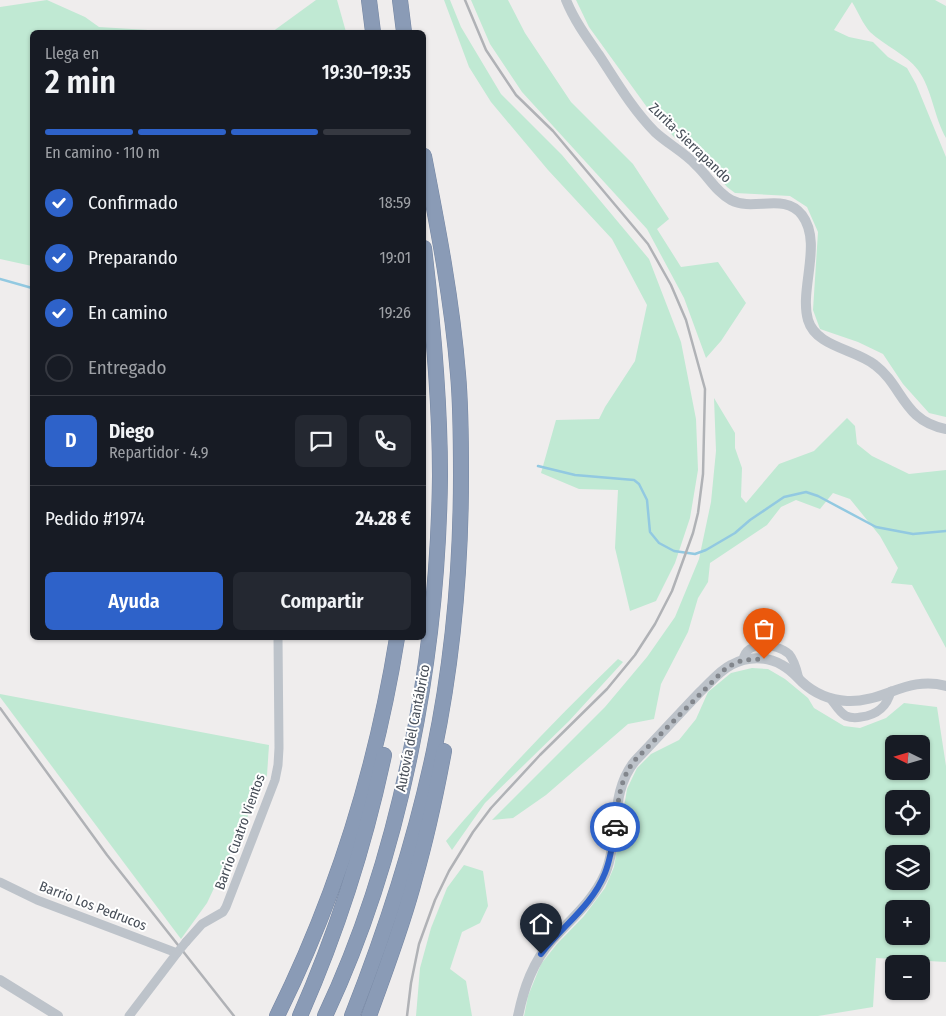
<!DOCTYPE html>
<html lang="es">
<head>
<meta charset="utf-8">
<style>
	:root { --surface:#171b24; --page:#242831; --text:#f1f3f6; --muted:#9ea1a6; --line:#363941; --accent:#2e62c9 }
	body { margin:0; font-family:"Fira Sans Condensed",sans-serif; background:var(--page); color:var(--text); height:100vh; display:flex; flex-direction:column; font-size:19px; white-space:nowrap }
	* { box-sizing:border-box; margin:0 }
	p { font-size:16px; color:var(--muted) }
	.icon { flex:none; width:28px; height:28px; fill:none; stroke:currentColor; stroke-width:2; stroke-linecap:round; stroke-linejoin:round }
	.map { position:relative; flex:1; overflow:hidden }
	.sheet { position:absolute; left:30px; top:30px; width:396px; height:610px; display:flex; flex-direction:column; background:var(--surface); border-radius:8px; box-shadow:0 1px 4px #0004 }
	.sheet>* { flex:none }
	.needle { width:32px; rotate:275deg }
	.buttons { position:absolute; left:885px; top:735px; display:grid; gap:10px }
	.buttons a { display:grid; place-items:center; width:45px; height:45px; border-radius:8px; background:var(--surface); box-shadow:0 1px 4px #0004; font-size:25px }
	.pin { position:absolute; display:grid; place-items:center; width:42px; height:42px; color:#fff; margin:-51px -21px; border-radius:50% 50% 50% 0; rotate:-45deg; box-shadow:0 0 5px #0007 }
	.pin .icon { rotate:45deg }
	.courier { position:absolute; display:grid; place-items:center; width:50px; height:50px; margin:-25px; border:4px solid #2e62c9; border-radius:50%; background:#fff; color:#222; box-shadow:0 1px 6px #0007 }
	.overview em { font-style:normal; font-weight:600 }
	.overview div { display:flex; flex-direction:column-reverse }
	.overview { display:flex; align-items:center; justify-content:space-between; height:85px; padding:0 15px }
	h1 { font-size:32px; font-weight:600; line-height:38px }
	.bar { display:grid; grid-template-columns:repeat(4,1fr); gap:8px 5px; align-content:center; height:60px; padding:0 15px }
	.bar i { height:6px; border-radius:4px; background:var(--line) }
	.bar .active { background:var(--accent) }
	.bar p { grid-column:span 4 }
	.line { display:flex; align-items:center; gap:12px; padding:0 15px; border-top:1px solid var(--line) }
	.line div { flex:1 }
	.round { display:grid; place-items:center; flex:none; width:52px; height:52px; border-radius:8px; background:var(--page) }
	ol { padding:0 15px; list-style:none }
	li { display:flex; align-items:center; gap:15px; height:55px }
	li p { margin-inline-start:auto }
	li .icon { padding:5px; border-radius:50%; background:var(--accent); color:#fff; stroke-width:4 }
	li:last-child { color:var(--muted) }
	li i { width:28px; height:28px; border:2px solid var(--line); border-radius:50% }
	.cta { display:flex; gap:10px; margin-top:auto; padding:10px 15px }
	.cta a { flex:1; height:58px; border-radius:8px; background:var(--accent); color:#fff; font-size:20px; font-weight:600; line-height:58px; text-align:center }
	.cta a+a { background:var(--page); color:var(--text) }
	.map>svg:first-child { display:block }
	.green { fill:#c0e9d3; fill-rule:evenodd }
	.lines { fill:none; stroke-linecap:round; stroke-linejoin:round }
	.stream { stroke:#92c9e1; stroke-width:2.5 }
	.motorway-casing { stroke:#7586a2; stroke-width:16 }
	.minor { stroke:#bdc3ca; stroke-width:9 }
	.tertiary { stroke:#bdc3ca; stroke-width:10 }
	.motorway { stroke:#8a9bb6; stroke-width:15 }
	.rail { stroke:#b0b2b6; stroke-width:2.5 }
	.minor-bridge { stroke:#bdc3ca; stroke-width:9 }
	.done { stroke:#82868c; stroke-width:5; stroke-dasharray:0 9 }
	.route { stroke:#2e62c9; stroke-width:6 }
	.labels { text-anchor:middle; dominant-baseline:central; stroke-width:4; stroke-linejoin:round; paint-order:stroke }
	.street-label { font-size:14px; fill:#474e58; stroke:#fff }
</style>
</head>
<body>
<div class="map">
<svg width="946" height="1016" viewBox="0 0 946 1016">
	<rect width="100%" height="100%" fill="#efeded"/>
	<!-- green -->
	<g class="green">
		<polygon points="47,0 85,17 99,27 148,30 151,32 32,32 32,266 0,259 0,7"/>
		<polygon points="316,0 337,0 346,32 272,32"/>
		<polygon points="444,0 450,0 461,27 501,94 562,155 649,259 681,342 696,419 698,470 690,518 675,563 656,601 630,611 615,548 618,490 579,489 541,473 556,420 599,419 605,407 635,361 647,305 612,239 548,170 491,102 469,67"/>
		<polygon points="471,0 508,0 525,33 571,102 633,164 669,219 657,229 681,267 718,262 746,303 721,341 706,358 684,298 647,229 522,92 490,44"/>
		<path d="M576,0H935L946,6V138C934,117 932,89 918,70C906,54 885,46 870,32C863,24 858,12 852,2L834,30L849,37L873,42L888,57L907,68L916,84L946,157V417L929,413L903,384L883,354L858,342L820,329L813,310L818,232L807,207L790,196L735,193L727,187L699,154L674,137L649,110L589,27Z"/>
		<polygon points="714,398 735,433 735,448 742,468 741,497 746,503 779,464 814,451 847,418 855,426 857,444 872,456 909,474 946,470 946,648 912,585 891,583 898,568 880,536 850,499 833,493 820,509 796,500 781,507 767,525 710,563 708,582 698,598 688,632 661,684 654,719 628,724 546,795 513,818 492,820 605,707 647,657 675,617 699,559 711,502 716,451"/>
		<path d="M618,659L623,662L569,721L485,803L452,850L446,841C500,777 558,717 618,659Z"/>
		<path d="M752,668L768,669L785,679L808,698L814,708L844,726L860,728L886,718L904,703L937,707L946,766V962L876,958L873,1007L818,1016H524L528,996L541,964L557,944L584,916L605,888L614,867L627,789L637,768L651,754L679,740L696,719L708,692L731,673ZM894,744H921V771H894ZM894,799H921V826H894ZM894,854H921V881H894ZM894,909H921V936H894Z"/>
		<polygon points="0,694 269,745 267,775 207,903 181,939 0,697"/>
		<polygon points="464,865 483,871 488,906 480,923 462,932 450,969 466,981 472,1016 416,1016 420,968 431,928 447,888"/>
	</g>
	<g class="lines">
		<!-- stream -->
		<g class="stream">
			<polyline points="0,279 32,288"/>
			<polyline points="538,466 575,475 634,480 639,484 647,500 650,532 659,543 674,551 695,554 706,550 735,533 750,520 784,497 806,492 818,496 876,527 913,534 946,531"/>
		</g>
		<defs>
			<g id="motorway">
				<polyline points="369,0 373,32"/>
				<polyline points="400,0 404,32"/>
				<path d="M277,1016C336,897 376,769 397,638"/>
				<path d="M300,1016C337,932 365,844 384,755"/>
				<path d="M325,1016C402,853 438,655 440,476C440,399 433,323 424,248"/>
				<path d="M352,1016C386,930 415,841 434,751C453,660 461,567 461,475C461,441 461,407 458,374C452,300 438,228 424,156"/>
				<path d="M369,1016C385,971 403,925 415,878C427,836 436,794 444,751"/>
			</g>
		</defs>
		<!-- motorway casing -->
		<use href="#motorway" class="motorway-casing"/>
		<!-- minor -->
		<g class="minor">
			<path d="M743,660C746,640 777,643 789,654C795,661 797,671 799,679"/>
			<path d="M830,698C835,704 839,712 846,716C851,718 856,718 861,717C877,715 887,707 891,691"/>
			<polyline points="0,882 37,900 177,953 129,1016"/>
			<polyline points="186,942 202,924 223,912 226,907 275,780 278,765 279,748 278,638"/>
		</g>
		<!-- tertiary -->
		<g class="tertiary">
			<path d="M566,0C574,20 587,38 599,55C616,81 633,110 655,132C668,144 684,152 696,165C708,176 716,192 731,200C753,212 785,192 802,215C823,243 799,289 808,320C816,347 855,349 875,365C903,386 903,421 946,429"/>
			<polyline points="0,980 58,1016"/>
			<path d="M518,1016C524,987 533,962 552,940C571,919 593,901 605,874C620,838 609,792 635,761C657,738 678,715 700,692C710,683 719,671 731,665C747,656 767,656 782,665C790,669 796,676 802,682C814,693 830,700 847,701C883,703 908,675 946,686"/>
		</g>
		<!-- motorway -->
		<use href="#motorway" class="motorway"/>
		<!-- rail -->
		<g class="rail">
			<polyline points="0,708 107,855 234,1016"/>
			<polyline points="407,1016 411,983 419,944 435,900 449,871 473,832 491,808 540,755 607,689 635,655 655,624 672,591 693,533 698,513 703,474 705,389 686,320 671,285 648,244 553,131 516,95 486,50 465,0"/>
		</g>
		<!-- minor-bridge -->
		<polyline class="minor-bridge" points="177,953 186,942"/>
	</g>
	<g class="lines">
		<!-- done -->
		<path class="done" d="M615,827C618,804 619,779 635,760L727,667L743,660L764,659"/>
		<!-- route -->
		<path class="route" d="M541,954C562,926 592,906 605,873C611,858 613,842 615,827"/>
	</g>
	<g class="labels">
		<!-- street labels -->
		<g class="street-label">
			<text transform="translate(690 143) rotate(44)">Zurita-Sierrapando</text>
			<text transform="translate(413 728) rotate(-79)">Autovía del Cantábrico</text>
			<text transform="translate(240 832) rotate(-70)">Barrio Cuatro Vientos</text>
			<text transform="translate(93 906) rotate(21)">Barrio Los Pedrucos</text>
		</g>
	</g>
</svg>
<div class="buttons">
<a><svg class="needle" viewBox="-14 -14 28 28"><path d="M0-13l5 13h-10z" fill="#e53935"/><path d="M0 13l5-13h-10z" fill="#9ea1a6"/></svg></a>
<a><svg class="icon" aria-label="locate" viewBox="0 0 24 24"><circle cx="12" cy="12" r="6"/><path d="M12 2v4M12 18v4M2 12h4M18 12h4"/></svg></a>
<a><svg class="icon" aria-label="layers" viewBox="0 0 24 24"><path d="M12 4l9 5-9 5-9-5zM3 14l9 5 9-5"/></svg></a>
<a>+</a>
<a>−</a>
</div>
<div class="pin" style="left:764px;top:659px;background:#ea580c"><svg class="icon" aria-label="bag" viewBox="0 0 24 24"><path d="M5 8h14l-1 12H6zM9 8a3 3 0 0 1 6 0"/></svg></div>
<div class="pin" style="left:541px;top:954px;background:#1f2937"><svg class="icon" aria-label="home" viewBox="0 0 24 24"><path d="M3 11l9-7 9 7M6 9v11h12V9"/></svg></div>
<div class="courier" style="left:615px;top:827px"><svg class="icon" aria-label="car" viewBox="0 0 24 24"><path d="M5 17H2v-5l4-1 3-4h7l3 4 3 1v5h-3M9 17h6M6 11h13"/><circle cx="7" cy="17" r="2"/><circle cx="17" cy="17" r="2"/></svg></div>
<section class="sheet">
<div class="overview"><div><h1>2 min</h1><p>Llega en</p></div><em>19:30–19:35</em></div>
<div class="bar"><i class="active"></i><i class="active"></i><i class="active"></i><i></i><p>En camino · 110 m</p></div>
<ol>
<li><svg class="icon" aria-label="check" viewBox="0 0 24 24"><path d="M5 12l5 5 9-10"/></svg>Confirmado<p>18:59</p></li>
<li><svg class="icon" aria-label="check" viewBox="0 0 24 24"><path d="M5 12l5 5 9-10"/></svg>Preparando<p>19:01</p></li>
<li><svg class="icon" aria-label="check" viewBox="0 0 24 24"><path d="M5 12l5 5 9-10"/></svg>En camino<p>19:26</p></li>
<li><i></i>Entregado</li>
</ol>
<div class="line" style="height:90px"><b class="round" style="background:var(--accent);color:#fff">D</b><div><b>Diego</b><p>Repartidor · 4.9</p></div><a class="round"><svg class="icon" aria-label="chat" viewBox="0 0 24 24"><path d="M4 5h16v11H9l-5 4z"/></svg></a><a class="round"><svg class="icon" aria-label="phone" viewBox="0 0 24 24"><path d="M5 4h4l2 5-3 2q2 4 5 5l2-3 5 2v4C11 20 4 13 5 4z"/></svg></a></div>
<div class="line" style="height:65px"><div>Pedido #1974</div><b>24.28 €</b></div>
<div class="cta"><a>Ayuda</a><a>Compartir</a></div>
</section>
</div>
</body>
</html>
